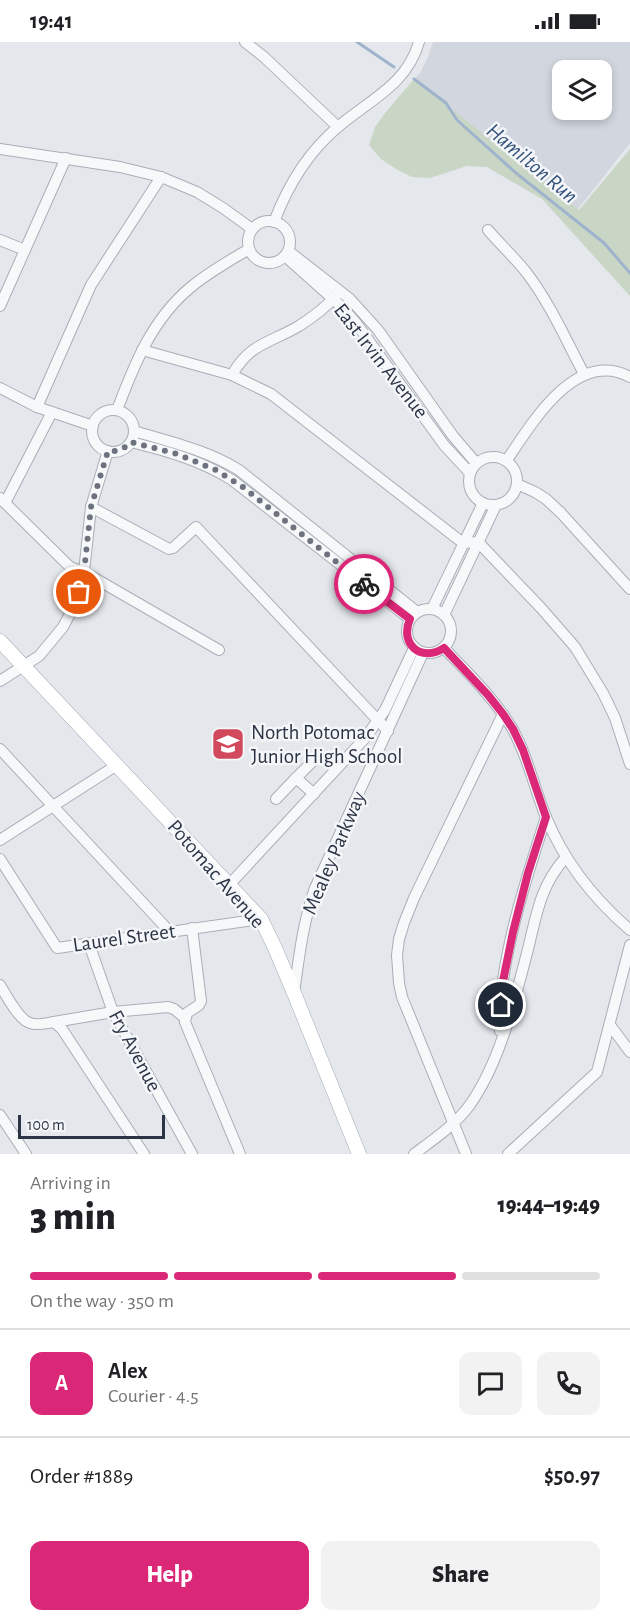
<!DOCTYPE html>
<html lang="en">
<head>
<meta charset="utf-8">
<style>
	:root { --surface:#fff; --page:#f2f2f2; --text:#202124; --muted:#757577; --line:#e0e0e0; --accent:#db2777 }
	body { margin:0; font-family:"Alegreya Sans",sans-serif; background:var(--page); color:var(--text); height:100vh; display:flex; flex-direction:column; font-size:22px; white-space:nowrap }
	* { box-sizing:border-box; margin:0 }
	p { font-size:20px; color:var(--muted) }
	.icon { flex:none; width:33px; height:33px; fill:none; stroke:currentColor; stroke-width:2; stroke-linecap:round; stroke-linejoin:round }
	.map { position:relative; height:1112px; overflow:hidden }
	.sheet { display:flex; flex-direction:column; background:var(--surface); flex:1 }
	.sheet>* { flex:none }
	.tools { position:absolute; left:552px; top:18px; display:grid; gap:12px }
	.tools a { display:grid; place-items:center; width:60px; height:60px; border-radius:12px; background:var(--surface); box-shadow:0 3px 9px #0003; font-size:30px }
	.scale { position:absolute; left:18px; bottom:15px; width:147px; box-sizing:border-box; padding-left:6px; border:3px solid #2b3445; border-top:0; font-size:16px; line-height:21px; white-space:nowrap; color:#2b3445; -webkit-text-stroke:4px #f4f6f9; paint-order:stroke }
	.pin { position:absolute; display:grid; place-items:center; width:51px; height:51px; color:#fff; margin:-26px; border:3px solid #fff; border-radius:50%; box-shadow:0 2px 6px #0007 }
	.courier { position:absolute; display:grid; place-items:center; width:60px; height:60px; margin:-30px; border:4px solid #db2777; border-radius:50%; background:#fff; color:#222; box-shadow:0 2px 8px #0007 }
	.summary em { font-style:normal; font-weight:800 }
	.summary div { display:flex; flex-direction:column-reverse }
	.summary { display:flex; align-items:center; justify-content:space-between; height:102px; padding:0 30px }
	h1 { font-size:39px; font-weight:800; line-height:45px }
	.bar { display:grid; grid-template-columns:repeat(4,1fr); gap:9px 6px; align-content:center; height:72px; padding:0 30px }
	.bar i { height:8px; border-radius:4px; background:var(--line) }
	.bar .active { background:var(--accent) }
	.bar p { grid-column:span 4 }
	.line { display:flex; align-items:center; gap:15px; padding:0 30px; border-top:2px solid var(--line) }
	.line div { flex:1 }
	.round { display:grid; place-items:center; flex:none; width:63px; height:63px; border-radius:12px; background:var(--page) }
	.button { display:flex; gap:12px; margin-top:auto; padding:12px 30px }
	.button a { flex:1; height:69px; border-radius:12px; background:var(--accent); color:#fff; font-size:24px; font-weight:800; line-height:69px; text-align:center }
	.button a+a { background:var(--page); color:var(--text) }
	.status { display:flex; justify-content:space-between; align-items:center; height:42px; padding:0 30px; background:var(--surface); direction:ltr }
	.status svg { height:16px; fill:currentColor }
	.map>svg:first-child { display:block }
	.built { fill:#d2d6de; fill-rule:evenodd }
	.green { fill:#c9d6c5 }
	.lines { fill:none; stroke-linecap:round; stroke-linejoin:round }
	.stream { stroke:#9fb4cc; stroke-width:3 }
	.minor-casing { stroke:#a9aeb7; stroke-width:12 }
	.major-casing { stroke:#a3abb8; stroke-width:15 }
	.minor { stroke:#f7f8fa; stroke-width:10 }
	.major { stroke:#fff; stroke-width:14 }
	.done { stroke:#6c737f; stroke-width:6; stroke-dasharray:0 10.8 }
	.route { stroke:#db2777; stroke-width:8 }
	.labels { text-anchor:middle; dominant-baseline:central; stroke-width:5; stroke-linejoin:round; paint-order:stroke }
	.street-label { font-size:21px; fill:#2b3445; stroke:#f4f6f9 }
	.poi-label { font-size:21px; fill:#2b3445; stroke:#f4f6f9; text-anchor:start }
	.water-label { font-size:22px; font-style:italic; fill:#34527a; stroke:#f4f6f9 }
</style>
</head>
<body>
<div class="status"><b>19:41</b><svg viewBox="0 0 49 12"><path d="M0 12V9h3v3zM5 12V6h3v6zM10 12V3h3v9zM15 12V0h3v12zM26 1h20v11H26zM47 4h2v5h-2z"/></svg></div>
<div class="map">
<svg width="630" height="1112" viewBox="0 0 630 1112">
	<rect width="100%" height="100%" fill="#e4e7ec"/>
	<!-- built -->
	<path class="built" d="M433,0H630V101L571,176L457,78L446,61L414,37L420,31L428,15ZM562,28H602V68H562Z"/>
	<!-- green -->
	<polygon class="green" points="414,37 579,168 630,107 630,254 542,157 487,125 467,124 430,136 412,135 396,127 381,117 369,103 375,85 386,70"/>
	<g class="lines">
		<!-- stream -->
		<g class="stream">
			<polyline points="357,0 394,25"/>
			<polyline points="414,37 446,61 457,78 516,131 604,201 630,231"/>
		</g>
		<defs>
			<g id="minor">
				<polyline points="245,0 264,15 338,85"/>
				<polyline points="0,107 120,125 161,135 197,150 223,166 252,187"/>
				<circle cx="269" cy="200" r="21"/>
				<path d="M274,180C288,143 308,110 338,85C369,58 407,43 419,0"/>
				<path d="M488,188C500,202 514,215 526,230C550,261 566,298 584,332"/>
				<polyline points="0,198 25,208"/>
				<polyline points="291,211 350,257 378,288 453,394 476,421"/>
				<polyline points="285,214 342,265 356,281 444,403 470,431"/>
				<polyline points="0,264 66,116"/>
				<polyline points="142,308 232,333 271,352 463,501 478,500 541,566 575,605 603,651 615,676 630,722"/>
				<path d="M232,333C250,301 270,301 299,284C313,275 325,266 336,254"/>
				<polyline points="0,346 37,365 93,384"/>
				<polyline points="37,365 91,243 161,135"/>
				<path d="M117,368C134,323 152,277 191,245C209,230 229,219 249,207"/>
				<circle cx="113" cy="389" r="21"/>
				<path d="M134,389C170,400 207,408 239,428L417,570"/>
				<path d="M131,400C167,409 200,418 232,438L410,577"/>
				<circle cx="493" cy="439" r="24"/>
				<path d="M507,418C532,381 576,306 630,335"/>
				<polyline points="517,442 535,450 546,457 561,471 630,547"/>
				<polyline points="0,456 70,525 84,530 219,608"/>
				<polyline points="5,461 52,370"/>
				<polyline points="91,465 169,507 173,506 196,485 388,689"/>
				<circle cx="429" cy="589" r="22"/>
				<polyline points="432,567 483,461"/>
				<polyline points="444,573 496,463"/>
				<path d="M444,606C468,631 494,656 512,686C528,714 534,746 546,775C564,819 594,857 630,888"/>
				<polyline points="0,639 39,614 63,585 72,568 84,530 91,465 108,409"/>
				<polyline points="0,707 170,890"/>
				<polyline points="296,736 312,720"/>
				<polyline points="276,757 296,736 314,752"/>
				<polyline points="0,798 117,723"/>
				<polyline points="0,817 57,906 261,877"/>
				<polyline points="229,843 366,695 385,668 414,606"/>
				<polyline points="192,886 201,959 199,963 187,971 185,980 240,1112"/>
				<polyline points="89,902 113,970 192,1112"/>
				<path d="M0,943C6,953 19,978 30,981C37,984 47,981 54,980L62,987L144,1112"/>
				<path d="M294,951C299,915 303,880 315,846L423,611"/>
				<polyline points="54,980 113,970 168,965 174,967 185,976"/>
				<polyline points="610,983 630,1010"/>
				<path d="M500,989C501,972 501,955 503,938C511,883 529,828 546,775"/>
				<polyline points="0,1073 26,1112"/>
				<path d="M414,1112C433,1098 455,1083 469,1064C500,1021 515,957 528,907C537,871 540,844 566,815"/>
				<polyline points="466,1112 402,955 399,941 397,913 399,897 404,881 414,856 503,672"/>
				<polyline points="508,1112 597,1030 630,903"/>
			</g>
			<polyline id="major" points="0,599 261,877 275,906 294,951 359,1112"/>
		</defs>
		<!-- minor casing -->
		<use href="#minor" class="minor-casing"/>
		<!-- major casing -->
		<use href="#major" class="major-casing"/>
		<!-- minor -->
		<use href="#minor" class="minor"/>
		<!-- major -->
		<use href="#major" class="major"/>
	</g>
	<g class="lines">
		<!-- done -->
		<path class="done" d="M79,550L84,530L91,465L108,409C118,410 124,407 131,400L177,412L216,428L243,445L364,542"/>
		<!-- route -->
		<path class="route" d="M364,542L410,577C399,602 421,621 444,606L488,653L503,672L513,687L523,708L546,775L528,831L513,890L503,939L501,963"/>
	</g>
	<!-- icons -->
	<defs>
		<symbol id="school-square" viewBox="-11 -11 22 22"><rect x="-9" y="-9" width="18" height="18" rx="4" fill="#d1495b" stroke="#f4f6f9"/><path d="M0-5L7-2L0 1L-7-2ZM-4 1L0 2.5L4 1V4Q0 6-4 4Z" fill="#fff"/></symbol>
	</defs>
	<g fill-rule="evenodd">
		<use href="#school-square" x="209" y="683" width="38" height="38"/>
	</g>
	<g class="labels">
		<!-- street labels -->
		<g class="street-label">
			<text transform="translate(381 319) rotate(52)">East Irvin Avenue</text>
			<text transform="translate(334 811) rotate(-67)">Mealey Parkway</text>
			<text transform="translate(216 832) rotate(49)">Potomac Avenue</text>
			<text transform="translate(124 896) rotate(-8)">Laurel Street</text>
			<text transform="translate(135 1009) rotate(62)">Fry Avenue</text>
		</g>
		<!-- poi labels -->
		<g class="poi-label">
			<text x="251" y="690">North Potomac<tspan x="251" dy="24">Junior High School</tspan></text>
		</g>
		<!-- water labels -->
		<g class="water-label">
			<text transform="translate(532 121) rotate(40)">Hamilton Run</text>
		</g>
	</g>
</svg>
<div class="tools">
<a><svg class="icon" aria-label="layers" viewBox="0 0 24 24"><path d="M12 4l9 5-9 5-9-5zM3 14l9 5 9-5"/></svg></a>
</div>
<div class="scale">100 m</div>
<div class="pin" style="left:79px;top:550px;background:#ea580c"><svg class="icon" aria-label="bag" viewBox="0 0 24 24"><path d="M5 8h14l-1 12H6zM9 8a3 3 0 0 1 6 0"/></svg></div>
<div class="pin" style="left:501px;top:963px;background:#1f2937"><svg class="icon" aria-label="home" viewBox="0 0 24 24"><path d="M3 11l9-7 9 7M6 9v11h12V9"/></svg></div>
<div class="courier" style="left:364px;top:542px"><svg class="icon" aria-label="bike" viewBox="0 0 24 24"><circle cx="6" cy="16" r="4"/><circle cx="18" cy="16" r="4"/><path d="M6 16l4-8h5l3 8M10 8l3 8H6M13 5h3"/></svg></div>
</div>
<section class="sheet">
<div class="summary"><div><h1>3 min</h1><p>Arriving in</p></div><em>19:44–19:49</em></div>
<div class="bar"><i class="active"></i><i class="active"></i><i class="active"></i><i></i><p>On the way · 350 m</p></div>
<div class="line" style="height:108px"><b class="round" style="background:var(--accent);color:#fff">A</b><div><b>Alex</b><p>Courier · 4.5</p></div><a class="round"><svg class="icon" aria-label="chat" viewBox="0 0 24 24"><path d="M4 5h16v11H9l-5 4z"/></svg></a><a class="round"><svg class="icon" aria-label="phone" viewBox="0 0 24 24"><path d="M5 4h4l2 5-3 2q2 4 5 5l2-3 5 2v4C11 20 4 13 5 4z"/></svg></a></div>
<div class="line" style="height:78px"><div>Order #1889</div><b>$50.97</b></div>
<div class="button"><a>Help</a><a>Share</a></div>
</section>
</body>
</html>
